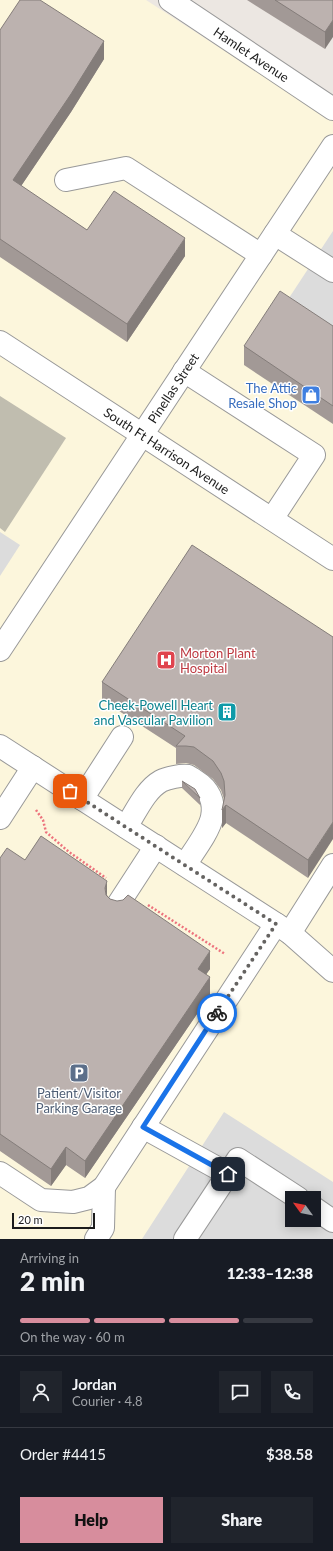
<!DOCTYPE html>
<html lang="en">
<head>
<meta charset="utf-8">
<style>
	:root { --surface:#171b24; --page:#20242c; --text:#f1f3f6; --muted:#9ea1a6; --line:#363941; --accent:#d78d9d }
	body { margin:0; font-family:Lato,sans-serif; background:var(--page); color:var(--text); height:100vh; display:flex; flex-direction:column; font-size:15px; white-space:nowrap }
	* { box-sizing:border-box; margin:0 }
	p { font-size:13px; color:var(--muted) }
	.icon { flex:none; width:22px; height:22px; fill:none; stroke:currentColor; stroke-width:2; stroke-linecap:round; stroke-linejoin:round }
	.map { position:relative; height:1239px; overflow:hidden }
	.drawer { display:flex; flex-direction:column; background:var(--surface); flex:1 }
	.drawer>* { flex:none }
	.needle { width:26px; rotate:303deg }
	.fabs { position:absolute; left:285px; top:1191px; display:grid; gap:8px }
	.fabs a { display:grid; place-items:center; width:36px; height:36px; border-radius:0px; background:var(--surface); box-shadow:0 2px 10px #0003; font-size:20px }
	.scale { position:absolute; left:12px; bottom:10px; width:83px; box-sizing:border-box; padding-left:4px; border:2px solid #1c1c1c; border-top:0; font-size:11px; line-height:14px; white-space:nowrap; color:#1c1c1c; -webkit-text-stroke:3px #fff; paint-order:stroke }
	.pin { position:absolute; display:grid; place-items:center; width:34px; height:34px; color:#fff; margin:-17px; border-radius:8px; box-shadow:0 2px 6px #0006 }
	.courier { position:absolute; display:grid; place-items:center; width:40px; height:40px; margin:-20px; border:3px solid #1a73e8; border-radius:50%; background:#fff; color:#222; box-shadow:0 1px 5px #0007 }
	.head em { font-style:normal; font-weight:800 }
	.head div { display:flex; flex-direction:column-reverse }
	.head { display:flex; align-items:center; justify-content:space-between; height:68px; padding:0 20px }
	h1 { font-size:26px; font-weight:800; line-height:30px }
	.bar { display:grid; grid-template-columns:repeat(4,1fr); gap:6px 4px; align-content:center; height:48px; padding:0 20px }
	.bar i { height:5px; border-radius:3px; background:var(--line) }
	.bar .on { background:var(--accent) }
	.bar p { grid-column:span 4 }
	.line { display:flex; align-items:center; gap:10px; padding:0 20px; border-top:1px solid var(--line) }
	.line div { flex:1 }
	.round { display:grid; place-items:center; flex:none; width:42px; height:42px; border-radius:0px; background:var(--page) }
	.button { display:flex; gap:8px; margin-top:auto; padding:8px 20px }
	.button a { flex:1; height:46px; border-radius:0px; background:var(--accent); color:#111; font-size:16px; font-weight:800; line-height:46px; text-align:center }
	.button a+a { background:var(--page); color:var(--text) }
	.map>svg:first-child { display:block }
	.education { fill:#fcf6dc; fill-rule:evenodd }
	.construction { fill:#c0bdaf }
	.parking { fill:#dcdcdc; fill-rule:evenodd }
	.lines { fill:none; stroke-linecap:round; stroke-linejoin:round }
	.minor-casing { stroke:#999; stroke-width:24 }
	.path { stroke:#ed737d; stroke-width:2.5; stroke-dasharray:2 2; stroke-linecap:butt }
	.minor { stroke:#fff; stroke-width:22 }
	.wall { fill:#a29996 }
	.shaded-wall { fill:#847d7a }
	.building { fill:#bcb2af; stroke:#847d7a }
	.done { stroke:#656361; stroke-width:4; stroke-dasharray:0 7.2 }
	.route { stroke:#1a73e8; stroke-width:5 }
	.labels { text-anchor:middle; dominant-baseline:central; stroke-width:3; stroke-linejoin:round; paint-order:stroke }
	.street-label { font-size:13px; fill:#1c1c1c; stroke:#fff }
	.shop-label { font-size:13px; fill:#366cbe; stroke:#fff; text-anchor:end }
	.health-label { font-size:13px; fill:#be3a42; stroke:#fff; text-anchor:start }
	.culture-label { font-size:13px; fill:#0d838f; stroke:#fff; text-anchor:end }
	.service-label { font-size:13px; fill:#4e5e75; stroke:#fff }
</style>
</head>
<body>
<div class="map">
<svg width="333" height="1239" viewBox="0 0 333 1239">
	<rect width="100%" height="100%" fill="#ece7e2"/>
	<!-- education -->
	<path class="education" d="M0,0H146L333,121V1239H0ZM292,1198H314V1220H292Z"/>
	<!-- construction -->
	<polygon class="construction" points="0,396 66,438 5,532 0,528"/>
	<!-- parking -->
	<g class="parking">
		<polygon points="333,231 333,332 287,301"/>
		<polygon points="0,532 20,545 0,576"/>
		<path d="M224,1112L333,1182V1239H142ZM292,1198H314V1220H292Z"/>
	</g>
	<g class="lines">
		<defs>
			<g id="minor">
				<path id="s1" d="M170,0L333,109"/>
				<polyline points="66,180 126,168 261,255"/>
				<polyline points="275,234 333,271"/>
				<path id="s2" d="M0,342L333,559"/>
				<polyline points="184,371 314,455 272,519"/>
				<path id="s3" d="M0,650L333,146"/>
				<polyline points="0,746 290,933 333,971"/>
				<polyline points="82,799 122,737"/>
				<polyline points="0,818 33,767"/>
				<path d="M126,827C136,812 145,790 161,781C167,778 181,775 188,776C190,777 194,780 196,781C209,789 215,802 212,817C209,832 193,852 185,865"/>
				<polyline points="117,906 156,846"/>
				<polyline points="290,933 333,865"/>
				<polyline points="143,1127 228,1174"/>
				<polyline points="0,1173 41,1200 73,1202 89,1198 104,1187 276,924"/>
				<polyline points="314,1208 333,1221"/>
				<polyline points="96,1239 103,1228 104,1187"/>
				<polyline points="185,1239 238,1159 298,1198"/>
			</g>
		</defs>
		<!-- minor casing -->
		<use href="#minor" class="minor-casing"/>
		<!-- path -->
		<g class="path">
			<polyline points="36,810 43,820 46,832 69,852 106,878"/>
			<polyline points="148,905 225,954"/>
		</g>
		<!-- minor -->
		<use href="#minor" class="minor"/>
	</g>
	<!-- wall -->
	<g class="wall">
		<polygon points="247,0 333,0 325,49"/>
		<polygon points="0,30 104,59 71,112 21,186 87,230 185,256 127,342 0,257"/>
		<polygon points="333,326 333,424 244,365 244,346"/>
		<polygon points="333,637 308,878 226,823 222,828 224,799 221,790 213,779 194,765 186,763 176,764 176,748 102,700 102,682"/>
		<polygon points="182,781 200,798 200,805 182,788"/>
		<polygon points="0,858 25,860 107,895 110,899 210,969 206,974 210,995 85,1178 66,1165 51,1186 0,1151"/>
	</g>
	<!-- shaded-wall -->
	<g class="shaded-wall">
		<polygon points="333,20 333,37 325,49 325,32"/>
		<polygon points="104,41 104,59 71,112 13,198 13,180"/>
		<polygon points="185,238 185,256 127,342 127,324"/>
		<polygon points="226,805 226,823 222,828 222,810"/>
		<polygon points="333,822 333,839 308,878 308,860"/>
		<polygon points="107,881 107,899 105,888"/>
		<polygon points="210,951 210,969 198,986 198,969"/>
		<polygon points="210,977 210,995 85,1178 85,1161"/>
		<polygon points="66,1147 66,1165 51,1186 51,1169"/>
	</g>
	<!-- building -->
	<g class="building">
		<polygon points="20,0 40,0 104,41 71,94 13,180 87,230 114,191 185,238 127,324 0,239 0,30"/>
		<polygon points="275,0 333,0 333,20 325,32"/>
		<polygon points="280,291 333,326 333,406 244,346"/>
		<polygon points="192,545 333,637 333,822 308,860 226,805 222,810 225,795 224,781 221,773 213,761 194,747 186,746 176,746 185,736 102,682"/>
		<polygon points="182,781 195,789 200,798"/>
		<polygon points="41,836 107,881 105,888 106,895 110,899 117,901 123,900 128,895 210,951 198,969 210,977 85,1161 66,1147 51,1169 0,1134 0,858 7,848 25,860"/>
	</g>
	<g class="lines">
		<!-- done -->
		<polyline class="done" points="70,791 276,924 217,1013"/>
		<!-- route -->
		<polyline class="route" points="217,1013 143,1127 228,1174"/>
	</g>
	<!-- icons -->
	<defs>
		<symbol id="shop-square" viewBox="-11 -11 22 22"><rect x="-9" y="-9" width="18" height="18" rx="4" fill="#3f7fe0" stroke="#fff"/><path d="M-5-2.5h2.3a2.7 3.5 0 0 1 5.4 0H5L5.5 6h-11ZM-1.5-2.5h3a1.5 2.3 0 0 0-3 0Z" fill="#fff"/></symbol>
		<symbol id="hospital-square" viewBox="-11 -11 22 22"><rect x="-9" y="-9" width="18" height="18" rx="4" fill="#e0444e" stroke="#fff"/><path d="M-5-5h3v3.5h4V-5h3V5h-3V1.5h-4V5h-3Z" fill="#fff"/></symbol>
		<symbol id="building-square" viewBox="-11 -11 22 22"><rect x="-9" y="-9" width="18" height="18" rx="4" fill="#0f9aa8" stroke="#fff"/><path d="M-4-6H4V6H1V3H-1V6H-4ZM-2.5-4.3h1.7v1.8h-1.7ZM.8-4.3h1.7v1.8H.8ZM-2.5-1h1.7V.8h-1.7ZM.8-1h1.7V.8H.8Z" fill="#fff"/></symbol>
		<symbol id="parking-square" viewBox="-11 -11 22 22"><rect x="-9" y="-9" width="18" height="18" rx="4" fill="#5c6f8a" stroke="#fff"/><path d="M-3.5-5.5H1a3.5 3.5 0 0 1 0 7H-1V5.5H-3.5ZM-1-3.4V-.6H.8a1.4 1.4 0 0 0 0-2.8Z" fill="#fff"/></symbol>
	</defs>
	<g fill-rule="evenodd">
		<use href="#shop-square" x="300" y="384" width="22" height="22"/>
		<use href="#hospital-square" x="155" y="649" width="22" height="22"/>
		<use href="#building-square" x="216" y="701" width="22" height="22"/>
		<use href="#parking-square" x="68" y="1062" width="22" height="22"/>
	</g>
	<g class="labels">
		<!-- street labels -->
		<g class="street-label">
			<text stroke="none"><textPath href="#s1" startOffset="98">Hamlet Avenue</textPath></text>
			<text stroke="none"><textPath href="#s3" startOffset="314">Pinellas Street</textPath></text>
			<text stroke="none"><textPath href="#s2" startOffset="199">South Ft Harrison Avenue</textPath></text>
		</g>
		<!-- shop labels -->
		<g class="shop-label">
			<text x="297" y="388">The Attic<tspan x="297" dy="15">Resale Shop</tspan></text>
		</g>
		<!-- health labels -->
		<g class="health-label">
			<text x="180" y="653">Morton Plant<tspan x="180" dy="15">Hospital</tspan></text>
		</g>
		<!-- culture labels -->
		<g class="culture-label">
			<text x="213" y="705">Cheek-Powell Heart<tspan x="213" dy="15">and Vascular Pavilion</tspan></text>
		</g>
		<!-- service labels -->
		<g class="service-label">
			<text x="79" y="1093">Patient/Visitor<tspan x="79" dy="15">Parking Garage</tspan></text>
		</g>
	</g>
</svg>
<div class="fabs">
<a><svg class="needle" viewBox="-14 -14 28 28"><path d="M0-13l5 13h-10z" fill="#e53935"/><path d="M0 13l5-13h-10z" fill="#9ea1a6"/></svg></a>
</div>
<div class="scale">20 m</div>
<div class="pin" style="left:70px;top:791px;background:#ea580c"><svg class="icon" aria-label="bag" viewBox="0 0 24 24"><path d="M5 8h14l-1 12H6zM9 8a3 3 0 0 1 6 0"/></svg></div>
<div class="pin" style="left:228px;top:1174px;background:#1f2937"><svg class="icon" aria-label="home" viewBox="0 0 24 24"><path d="M3 11l9-7 9 7M6 9v11h12V9"/></svg></div>
<div class="courier" style="left:217px;top:1013px"><svg class="icon" aria-label="bike" viewBox="0 0 24 24"><circle cx="6" cy="16" r="4"/><circle cx="18" cy="16" r="4"/><path d="M6 16l4-8h5l3 8M10 8l3 8H6M13 5h3"/></svg></div>
</div>
<section class="drawer">
<div class="head"><div><h1>2 min</h1><p>Arriving in</p></div><em>12:33–12:38</em></div>
<div class="bar"><i class="on"></i><i class="on"></i><i class="on"></i><i></i><p>On the way · 60 m</p></div>
<div class="line" style="height:72px"><a class="round"><svg class="icon" aria-label="person" viewBox="0 0 24 24"><circle cx="12" cy="8" r="4"/><path d="M4 21q1-7 8-7t8 7"/></svg></a><div><b>Jordan</b><p>Courier · 4.8</p></div><a class="round"><svg class="icon" aria-label="chat" viewBox="0 0 24 24"><path d="M4 5h16v11H9l-5 4z"/></svg></a><a class="round"><svg class="icon" aria-label="phone" viewBox="0 0 24 24"><path d="M5 4h4l2 5-3 2q2 4 5 5l2-3 5 2v4C11 20 4 13 5 4z"/></svg></a></div>
<div class="line" style="height:52px"><div>Order #4415</div><b>$38.58</b></div>
<div class="button"><a>Help</a><a>Share</a></div>
</section>
</body>
</html>
